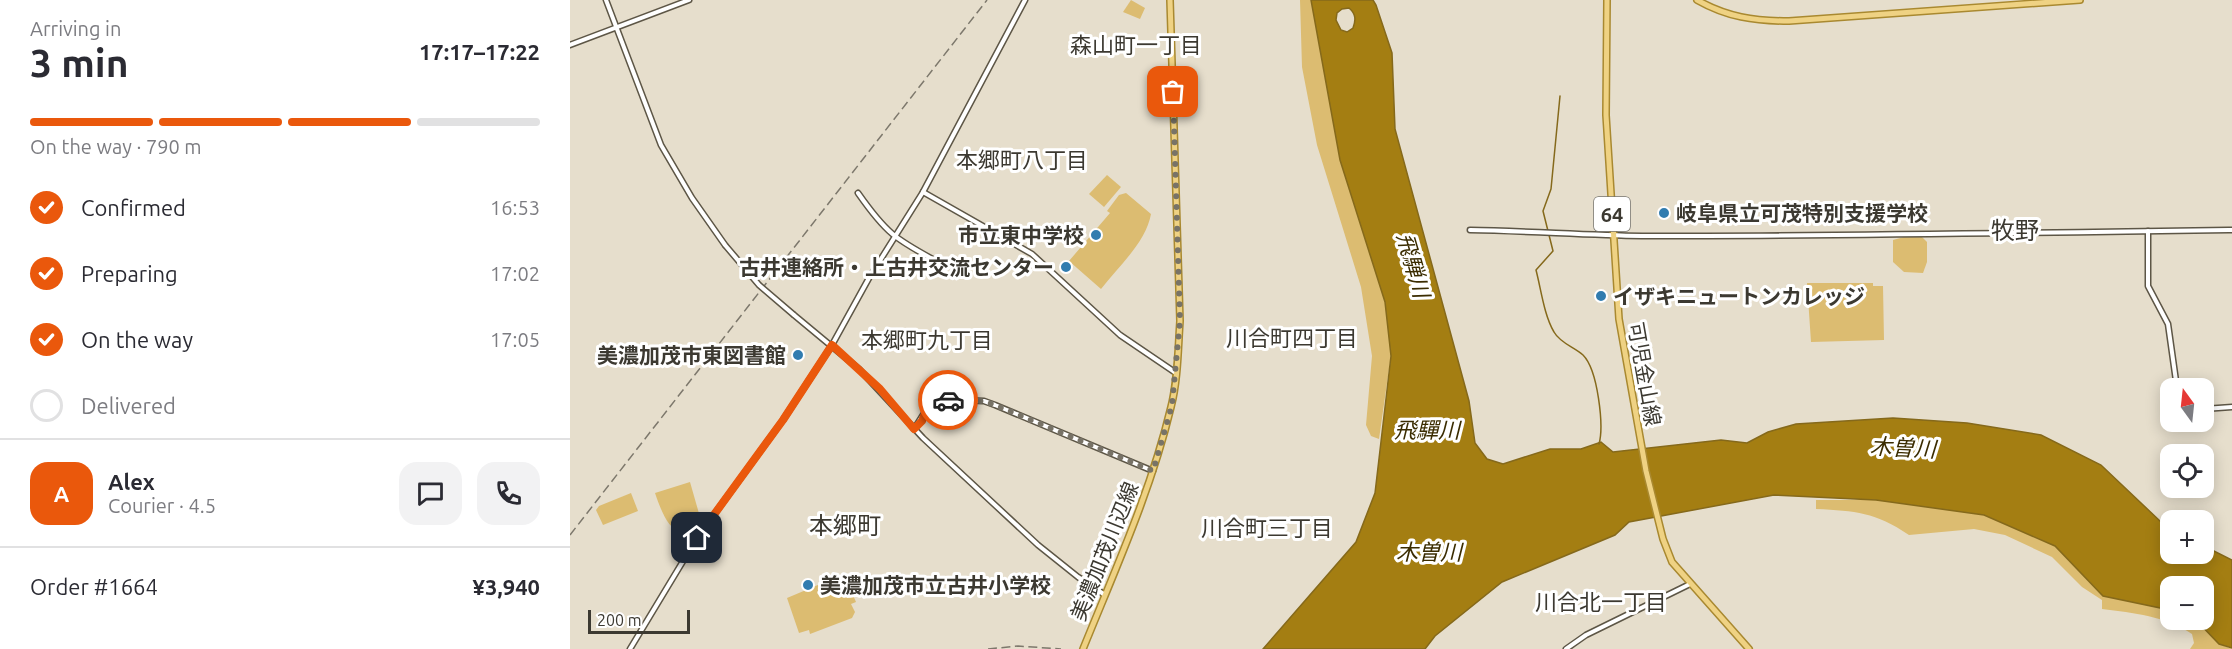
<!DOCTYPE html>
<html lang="en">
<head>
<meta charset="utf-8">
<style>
	:root { --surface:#fff; --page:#f2f2f3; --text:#2b2b33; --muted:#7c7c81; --line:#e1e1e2; --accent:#ea580c }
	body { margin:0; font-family:Ubuntu,"Noto Sans JP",sans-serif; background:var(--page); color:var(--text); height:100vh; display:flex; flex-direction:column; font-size:22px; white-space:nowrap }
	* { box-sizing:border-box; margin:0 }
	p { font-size:20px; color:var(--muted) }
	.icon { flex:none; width:33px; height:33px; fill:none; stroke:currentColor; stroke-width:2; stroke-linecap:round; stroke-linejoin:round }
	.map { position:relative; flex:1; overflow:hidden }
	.side { display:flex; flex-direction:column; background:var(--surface); width:570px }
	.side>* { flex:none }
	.needle { width:39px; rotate:345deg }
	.controls { position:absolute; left:1590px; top:378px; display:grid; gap:12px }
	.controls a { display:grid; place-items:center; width:54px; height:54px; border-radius:12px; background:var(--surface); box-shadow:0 3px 15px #0003; font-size:30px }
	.scale { position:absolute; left:18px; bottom:15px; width:102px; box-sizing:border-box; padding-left:6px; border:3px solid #3c3931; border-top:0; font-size:16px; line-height:21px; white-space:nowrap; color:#3c3931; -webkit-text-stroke:4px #fff; paint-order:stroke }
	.pin { position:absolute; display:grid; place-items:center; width:51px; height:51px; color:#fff; margin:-26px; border-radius:12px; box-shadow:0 3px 9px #0006 }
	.courier { position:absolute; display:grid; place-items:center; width:60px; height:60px; margin:-30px; border:4px solid #ea580c; border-radius:50%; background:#fff; color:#222; box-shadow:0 2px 8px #0007 }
	.summary em { font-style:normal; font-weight:600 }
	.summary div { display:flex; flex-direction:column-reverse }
	.summary { display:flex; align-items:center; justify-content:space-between; height:102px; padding:0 30px }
	h1 { font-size:39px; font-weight:600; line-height:45px }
	.bar { display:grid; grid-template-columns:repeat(4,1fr); gap:9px 6px; align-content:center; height:72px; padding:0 30px }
	.bar i { height:8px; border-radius:4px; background:var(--line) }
	.bar .active { background:var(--accent) }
	.bar p { grid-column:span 4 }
	.line { display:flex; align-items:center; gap:15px; padding:0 30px; border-top:2px solid var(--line) }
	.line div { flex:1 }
	.round { display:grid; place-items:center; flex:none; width:63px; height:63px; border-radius:18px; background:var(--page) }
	ol { padding:0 30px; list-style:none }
	li { display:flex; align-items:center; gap:18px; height:66px }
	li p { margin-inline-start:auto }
	li .icon { padding:6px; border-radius:50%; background:var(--accent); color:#fff; stroke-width:4 }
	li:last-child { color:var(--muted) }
	li i { width:33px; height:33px; border:3px solid var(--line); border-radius:50% }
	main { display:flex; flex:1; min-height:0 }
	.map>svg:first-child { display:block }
	.green { fill:#dcbc71 }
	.water { fill:#a47e12; stroke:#85691b; stroke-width:1.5; fill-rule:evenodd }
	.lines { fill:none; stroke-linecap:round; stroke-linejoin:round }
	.stream { stroke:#85691b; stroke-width:1.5 }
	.minor-casing { stroke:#5d5646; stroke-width:7 }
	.major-casing { stroke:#a98930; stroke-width:8 }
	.minor { stroke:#fff; stroke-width:4 }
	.major { stroke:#efd283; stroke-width:5 }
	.rail { stroke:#7d786c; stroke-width:1.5; stroke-dasharray:9 4.5; stroke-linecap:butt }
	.minor-bridge-casing { stroke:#5d5646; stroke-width:7; stroke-linecap:butt }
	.minor-bridge { stroke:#fff; stroke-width:4 }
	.done { stroke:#787367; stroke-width:6; stroke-dasharray:0 10.8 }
	.route { stroke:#ea580c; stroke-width:8 }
	.poi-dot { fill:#317caf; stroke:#fff; stroke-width:2 }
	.labels { text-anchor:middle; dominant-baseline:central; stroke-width:6; stroke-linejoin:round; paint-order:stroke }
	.shield { fill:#fff; stroke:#76746f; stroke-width:1.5 }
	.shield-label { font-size:20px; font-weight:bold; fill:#3c3931 }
	.poi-label { font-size:21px; font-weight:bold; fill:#3c3931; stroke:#fff; text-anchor:start }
	.street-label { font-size:21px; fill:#3c3931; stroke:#fff }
	.neighbourhood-label { font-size:22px; fill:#3c3931; stroke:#fff }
	.water-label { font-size:22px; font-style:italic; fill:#3b2c01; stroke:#fff }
	.quarter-label { font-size:24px; fill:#3c3931; stroke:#fff }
</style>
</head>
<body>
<main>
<section class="side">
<div class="summary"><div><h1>3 min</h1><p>Arriving in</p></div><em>17:17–17:22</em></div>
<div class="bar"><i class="active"></i><i class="active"></i><i class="active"></i><i></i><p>On the way · 790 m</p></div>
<ol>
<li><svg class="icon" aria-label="check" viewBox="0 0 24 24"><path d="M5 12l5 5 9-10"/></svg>Confirmed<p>16:53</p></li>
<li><svg class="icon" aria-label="check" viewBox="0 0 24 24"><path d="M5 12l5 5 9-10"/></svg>Preparing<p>17:02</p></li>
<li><svg class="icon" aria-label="check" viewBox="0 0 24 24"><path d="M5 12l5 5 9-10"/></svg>On the way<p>17:05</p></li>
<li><i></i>Delivered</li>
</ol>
<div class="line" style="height:108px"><b class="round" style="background:var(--accent);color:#fff">A</b><div><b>Alex</b><p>Courier · 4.5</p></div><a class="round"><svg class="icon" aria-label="chat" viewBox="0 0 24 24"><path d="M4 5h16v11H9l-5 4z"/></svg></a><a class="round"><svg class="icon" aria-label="phone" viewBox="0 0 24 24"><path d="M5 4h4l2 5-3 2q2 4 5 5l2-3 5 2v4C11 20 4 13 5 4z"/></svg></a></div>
<div class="line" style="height:78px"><div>Order #1664</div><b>¥3,940</b></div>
</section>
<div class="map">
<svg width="1662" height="649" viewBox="0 0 1662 649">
	<rect width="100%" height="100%" fill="#e6decc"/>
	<!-- green -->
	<g class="green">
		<polygon points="561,0 575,8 570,19 553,12"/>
		<polygon points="730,0 741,0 770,160 815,302 821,355 809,439 801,436 796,425 802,356 791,287 747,145 732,67"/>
		<polygon points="537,175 551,187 534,207 519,194"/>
		<path d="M556,193L581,214C576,242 549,266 531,289L499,261L540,213L537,211L549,195Z"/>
		<polygon points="1334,237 1352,237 1357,242 1357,262 1353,273 1334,272 1323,262 1323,240"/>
		<polygon points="1237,283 1303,283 1303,286 1313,286 1314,340 1241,342"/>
		<path d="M120,482L130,517C105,552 92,513 85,493Z"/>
		<polygon points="61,493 68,511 33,525 26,510 29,506"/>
		<path d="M1246,500H1306L1414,515L1485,546L1533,596L1600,610V620H1626L1649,644L1662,649H1620L1624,643L1622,634C1595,616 1564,613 1532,609V600L1512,587L1482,557L1435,535L1404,529L1339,535C1305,512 1286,511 1246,509Z"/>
		<polygon points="274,574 286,602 281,604 285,612 282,618 240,634 239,630 229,633 217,598"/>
	</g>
	<!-- water -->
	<path class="water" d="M741,0H803L806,5L822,53L825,129L899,401L905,443L917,459L933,464L980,449H1011L1031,442L1043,452L1151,440L1177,443L1198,432L1226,424L1323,418L1397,423L1471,435L1531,465L1591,522L1600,528V554H1634V546L1662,560V648L1649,644L1626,620H1634V586H1600V610L1533,596L1485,546L1414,515L1306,500L1204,495L1059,522L1045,535L932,582L865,636L855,649H693L786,542L805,493L821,356L815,302L770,160ZM779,8C786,14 786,20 783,28L777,32L771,30L766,20L767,13L772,9Z"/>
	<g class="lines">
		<!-- stream -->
		<path class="stream" d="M990,96L981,189L973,211L983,251L966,270C971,289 974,315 984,332C990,343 1004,347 1013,355C1028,370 1034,426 1029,444"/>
		<defs>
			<g id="minor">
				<polyline points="36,0 91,145 122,198 155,245"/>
				<polyline points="0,45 119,0"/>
				<polyline points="353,192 462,254 550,335 606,373"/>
				<path d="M288,193C316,233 325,239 368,262"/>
				<path d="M900,230C957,231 1015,235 1072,236C1269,236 1465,233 1662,230"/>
				<polyline points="1578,231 1578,286 1598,324 1607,388"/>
				<polyline points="224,315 289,369 353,438 468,545 508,577 535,595"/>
				<polyline points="1634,409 1662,407"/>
				<polyline points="344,429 363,399 414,401 425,405 583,471"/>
				<polyline points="60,649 127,538 213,420 262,345 299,278 353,192 455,0"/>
				<polyline points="996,649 1016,635 1120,584"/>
			</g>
			<g id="major">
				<polyline points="1037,0 1036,115 1049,319 1076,471 1093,539 1102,562 1179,649"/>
				<path d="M1127,0C1157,17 1184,21 1219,21L1510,0"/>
				<path d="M513,649C545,570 581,491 601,407C608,380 608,349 610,321L600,0"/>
			</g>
		</defs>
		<!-- minor casing -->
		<use href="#minor" class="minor-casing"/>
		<!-- major casing -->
		<use href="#major" class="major-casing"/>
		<!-- minor -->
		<use href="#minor" class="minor"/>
		<!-- major -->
		<use href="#major" class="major"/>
		<!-- rail -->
		<g class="rail">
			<polyline points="0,535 417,0"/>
			<polyline points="418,649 448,646 491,649"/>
		</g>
		<defs>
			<polyline id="minor-bridge" points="155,245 189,285 224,315"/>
		</defs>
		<!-- minor-bridge casing -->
		<use href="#minor-bridge" class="minor-bridge-casing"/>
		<!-- minor-bridge -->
		<use href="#minor-bridge" class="minor-bridge"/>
	</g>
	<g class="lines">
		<!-- done -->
		<polyline class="done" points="378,400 414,401 425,405 583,471 602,405 610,321 603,92"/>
		<!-- route -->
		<polyline class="route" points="127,538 213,420 262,345 310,389 344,429 352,421 360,401 367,398 378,400"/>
	</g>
	<!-- markers -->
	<g class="poi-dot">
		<circle cx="1094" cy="213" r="6"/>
		<circle cx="526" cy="235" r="6"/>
		<circle cx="496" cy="267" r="6"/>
		<circle cx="1031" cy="296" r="6"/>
		<circle cx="228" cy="355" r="6"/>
		<circle cx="238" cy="585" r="6"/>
	</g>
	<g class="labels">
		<!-- shield labels -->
		<rect class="shield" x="1024" y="197" width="36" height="34" rx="4.5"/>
		<g class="shield-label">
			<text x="1042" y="214">64</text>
		</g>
		<!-- poi labels -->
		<g class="poi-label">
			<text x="1106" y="213">岐阜県立可茂特別支援学校</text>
			<text x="514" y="235" text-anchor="end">市立東中学校</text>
			<text x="484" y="267" text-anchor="end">古井連絡所・上古井交流センター</text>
			<text x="1043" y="296">イザキニュートンカレッジ</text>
			<text x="216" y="355" text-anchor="end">美濃加茂市東図書館</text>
			<text x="250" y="585">美濃加茂市立古井小学校</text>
		</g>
		<!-- street labels -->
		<g class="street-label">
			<text transform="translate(1075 374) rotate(80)">可児金山線</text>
			<text transform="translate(534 551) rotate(-68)">美濃加茂川辺線</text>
		</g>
		<!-- neighbourhood labels -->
		<g class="neighbourhood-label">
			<text x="566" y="44">森山町一丁目</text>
			<text x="452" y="159">本郷町八丁目</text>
			<text x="722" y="337">川合町四丁目</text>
			<text x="357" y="339">本郷町九丁目</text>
			<text x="697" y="527">川合町三丁目</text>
			<text x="1031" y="601">川合北一丁目</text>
		</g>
		<!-- water labels -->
		<g class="water-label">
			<text transform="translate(844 265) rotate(74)">飛騨川</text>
			<text x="857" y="429">飛驒川</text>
			<text transform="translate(1333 447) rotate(3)">木曽川</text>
			<text x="859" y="551">木曽川</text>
		</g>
		<!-- quarter labels -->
		<g class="quarter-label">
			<text x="1445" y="230">牧野</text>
			<text x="275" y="525">本郷町</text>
		</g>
	</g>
</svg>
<div class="controls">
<a><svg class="needle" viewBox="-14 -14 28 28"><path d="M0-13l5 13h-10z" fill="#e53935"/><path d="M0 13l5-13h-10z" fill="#7c7c81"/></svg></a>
<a><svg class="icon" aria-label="locate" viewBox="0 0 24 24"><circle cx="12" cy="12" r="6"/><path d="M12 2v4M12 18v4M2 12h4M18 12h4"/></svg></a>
<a>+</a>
<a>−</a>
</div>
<div class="scale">200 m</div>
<div class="pin" style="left:603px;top:92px;background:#ea580c"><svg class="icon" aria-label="bag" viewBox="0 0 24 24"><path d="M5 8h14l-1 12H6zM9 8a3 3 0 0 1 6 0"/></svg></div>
<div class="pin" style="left:127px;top:538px;background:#1f2937"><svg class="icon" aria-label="home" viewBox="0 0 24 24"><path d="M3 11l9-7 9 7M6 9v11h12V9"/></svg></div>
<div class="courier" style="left:378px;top:400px"><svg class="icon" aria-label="car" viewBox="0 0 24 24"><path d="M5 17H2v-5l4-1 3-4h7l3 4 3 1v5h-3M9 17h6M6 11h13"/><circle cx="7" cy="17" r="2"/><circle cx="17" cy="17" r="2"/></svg></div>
</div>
</main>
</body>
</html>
